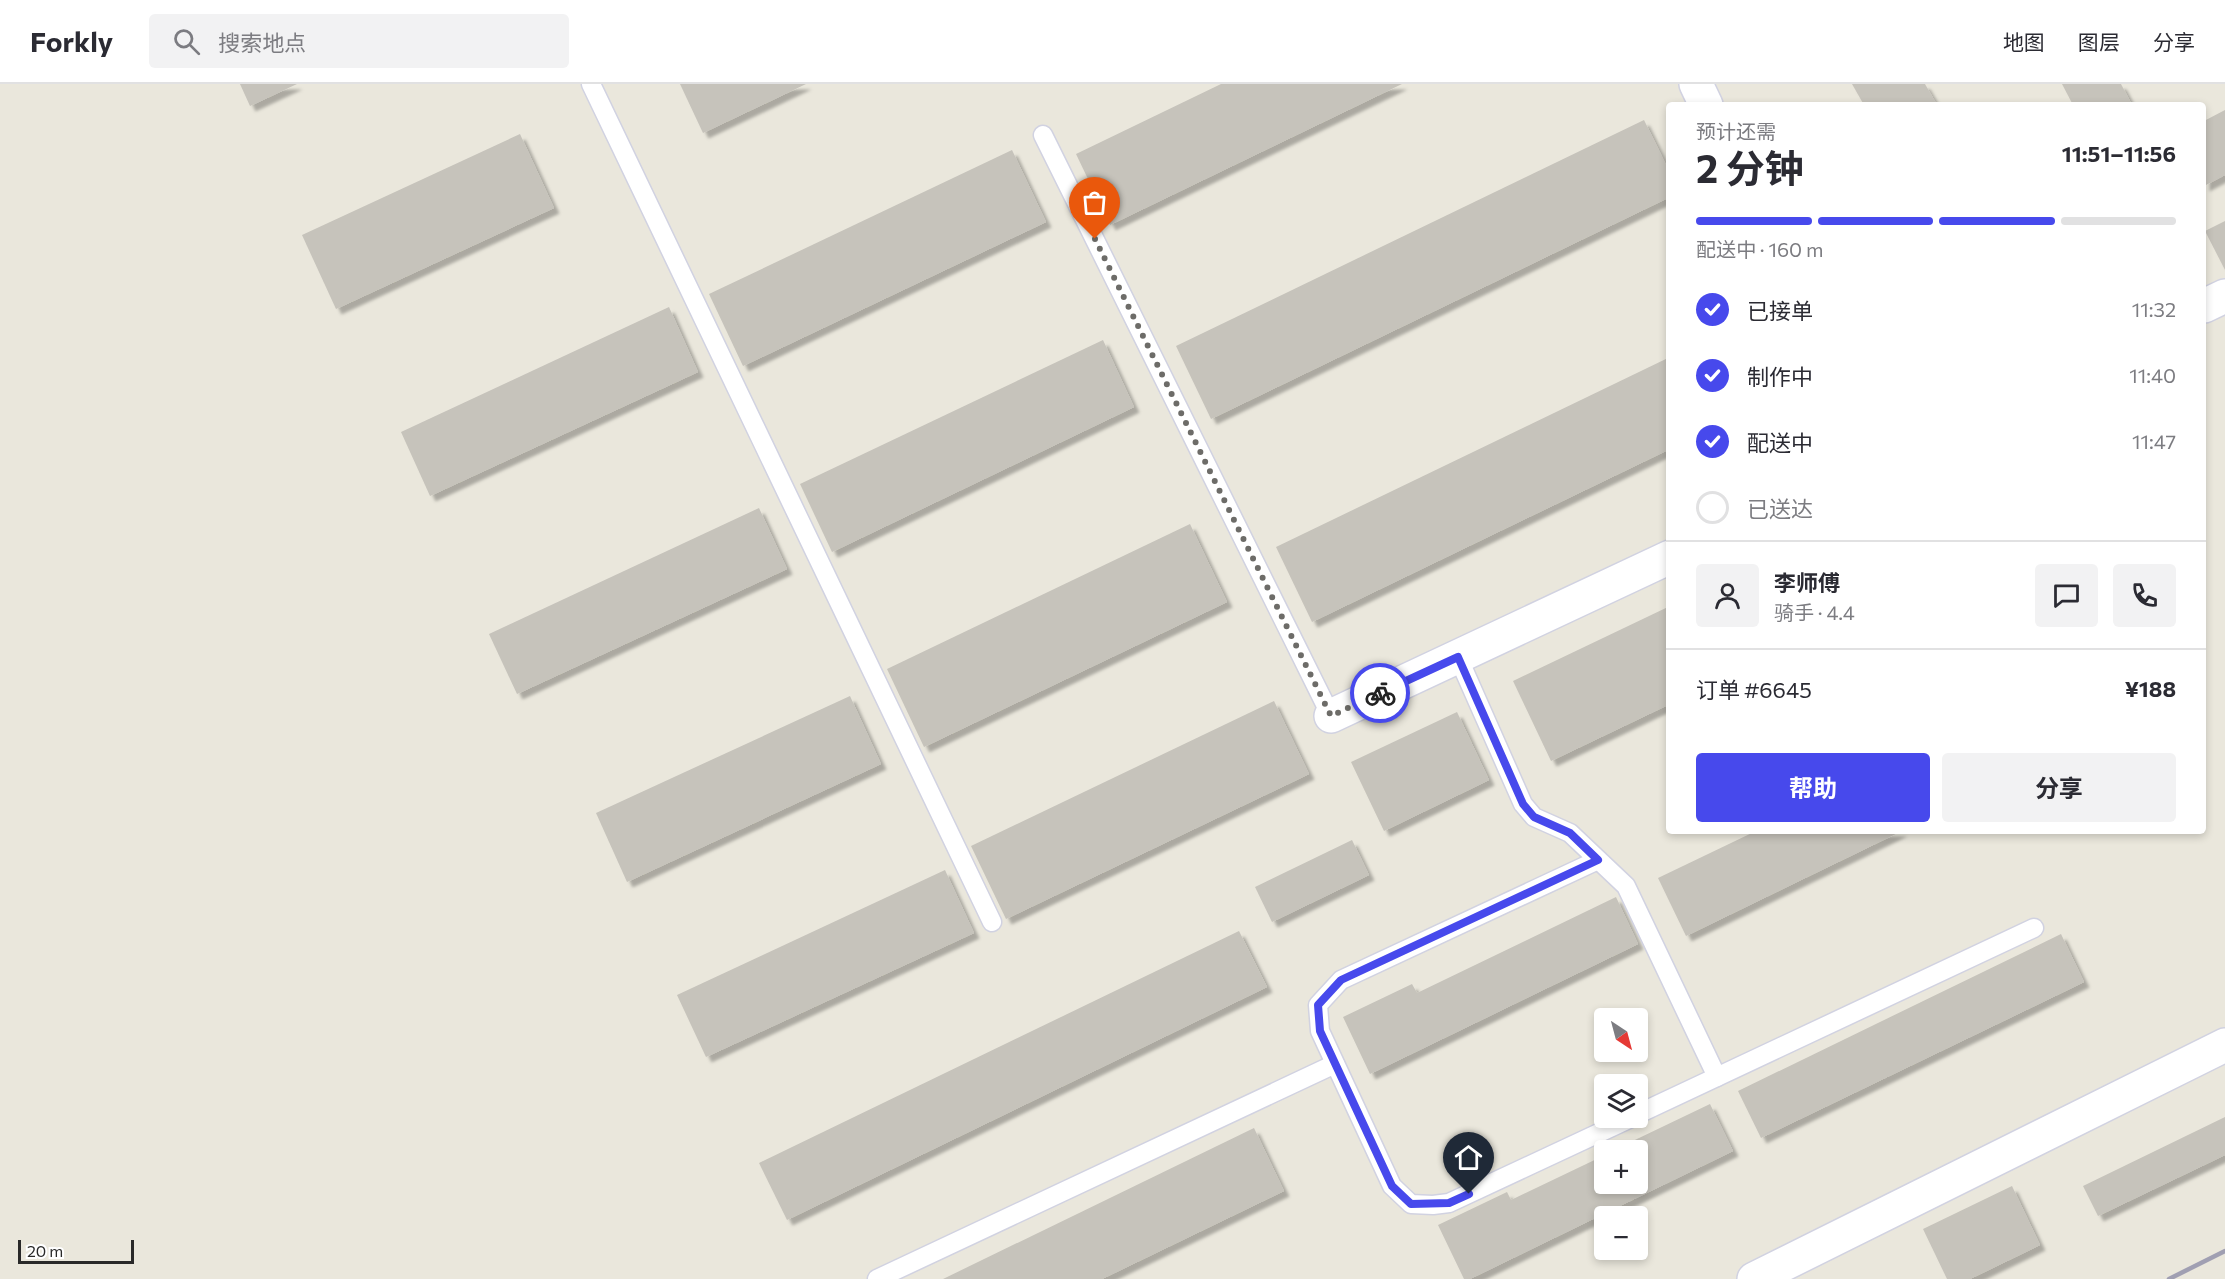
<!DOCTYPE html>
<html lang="zh">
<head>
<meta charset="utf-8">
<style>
	:root { --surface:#fff; --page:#f2f2f3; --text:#2b2b33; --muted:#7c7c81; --line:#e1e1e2; --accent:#4749ec }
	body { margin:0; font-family:Commissioner,"Noto Sans SC",sans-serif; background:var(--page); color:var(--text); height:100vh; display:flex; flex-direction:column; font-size:22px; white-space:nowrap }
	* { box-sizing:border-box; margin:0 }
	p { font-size:20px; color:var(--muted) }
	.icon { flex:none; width:33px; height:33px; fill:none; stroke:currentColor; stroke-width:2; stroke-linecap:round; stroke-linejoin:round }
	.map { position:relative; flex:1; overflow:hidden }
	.sheet { position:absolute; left:1666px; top:18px; width:540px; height:732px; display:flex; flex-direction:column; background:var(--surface); border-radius:6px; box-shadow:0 3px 9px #0003 }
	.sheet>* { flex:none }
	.needle { width:39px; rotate:144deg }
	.fabs { position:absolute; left:1594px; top:924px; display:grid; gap:12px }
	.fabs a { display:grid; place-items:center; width:54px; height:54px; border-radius:6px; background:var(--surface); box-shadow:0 3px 9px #0003; font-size:30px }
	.scale { position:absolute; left:18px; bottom:15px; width:116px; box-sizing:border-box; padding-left:6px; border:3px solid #292929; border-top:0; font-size:16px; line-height:21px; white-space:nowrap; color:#292929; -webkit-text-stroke:4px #fff; paint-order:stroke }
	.pin { position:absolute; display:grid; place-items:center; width:51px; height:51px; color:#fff; margin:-62px -26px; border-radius:50% 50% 50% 0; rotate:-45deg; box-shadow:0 0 6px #0007 }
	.pin .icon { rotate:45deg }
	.courier { position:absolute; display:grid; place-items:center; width:60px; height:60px; margin:-30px; border:4px solid #4749ec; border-radius:50%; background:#fff; color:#222; box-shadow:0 2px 8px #0007 }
	.summary em { font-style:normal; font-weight:700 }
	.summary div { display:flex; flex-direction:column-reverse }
	.summary { display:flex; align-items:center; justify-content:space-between; height:102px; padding:0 30px }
	h1 { font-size:39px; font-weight:700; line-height:45px }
	.bar { display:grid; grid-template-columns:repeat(4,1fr); gap:9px 6px; align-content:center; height:72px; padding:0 30px }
	.bar i { height:8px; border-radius:4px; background:var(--line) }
	.bar .current { background:var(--accent) }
	.bar p { grid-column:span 4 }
	.line { display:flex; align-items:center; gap:15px; padding:0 30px; border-top:2px solid var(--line) }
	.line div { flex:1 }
	.round { display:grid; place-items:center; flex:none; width:63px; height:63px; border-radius:6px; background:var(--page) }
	ol { padding:0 30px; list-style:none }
	li { display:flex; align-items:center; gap:18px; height:66px }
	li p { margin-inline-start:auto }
	li .icon { padding:6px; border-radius:50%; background:var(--accent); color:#fff; stroke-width:4 }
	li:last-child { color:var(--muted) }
	li i { width:33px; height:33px; border:3px solid var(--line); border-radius:50% }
	.button { display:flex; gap:12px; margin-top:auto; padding:12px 30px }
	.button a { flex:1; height:69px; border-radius:6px; background:var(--accent); color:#fff; font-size:24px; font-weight:700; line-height:69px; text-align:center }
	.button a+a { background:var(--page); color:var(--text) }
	header { display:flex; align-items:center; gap:36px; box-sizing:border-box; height:84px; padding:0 30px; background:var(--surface); border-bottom:2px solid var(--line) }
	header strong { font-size:28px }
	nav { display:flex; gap:33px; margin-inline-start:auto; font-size:21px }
	.search { width:420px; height:54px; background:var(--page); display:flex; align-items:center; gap:15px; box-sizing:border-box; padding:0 21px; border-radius:6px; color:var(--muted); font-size:22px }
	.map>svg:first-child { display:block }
	.building { fill:#c6c3bb; filter:url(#shadow) }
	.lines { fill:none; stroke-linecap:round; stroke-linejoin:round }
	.service-casing { stroke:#d1d2e1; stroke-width:21 }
	.minor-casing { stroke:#d1d2e1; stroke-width:36 }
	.tertiary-casing { stroke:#d1d2e1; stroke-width:36 }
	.service { stroke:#fff; stroke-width:18 }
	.minor { stroke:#fff; stroke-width:33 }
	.tertiary { stroke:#fff; stroke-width:33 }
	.rail { stroke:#a09fb2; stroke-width:4.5 }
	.done { stroke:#6d6c68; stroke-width:6; stroke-dasharray:0 10.8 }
	.route { stroke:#4749ec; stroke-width:8 }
</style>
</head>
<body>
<header>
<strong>Forkly</strong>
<div class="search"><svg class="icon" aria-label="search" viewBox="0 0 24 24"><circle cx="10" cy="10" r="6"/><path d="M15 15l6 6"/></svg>搜索地点</div>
<nav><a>地图</a><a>图层</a><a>分享</a></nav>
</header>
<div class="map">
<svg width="2225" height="1195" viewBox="0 0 2225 1195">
	<defs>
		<filter id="shadow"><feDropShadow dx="5.5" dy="5.5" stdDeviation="1.5" flood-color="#0004"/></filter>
	</defs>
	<rect width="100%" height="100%" fill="#eae7dc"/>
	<!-- building -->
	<g class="building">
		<polygon points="240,0 297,0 250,22"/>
		<polygon points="680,0 806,0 703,49"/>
		<polygon points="1221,0 1402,0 1110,141 1076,70"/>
		<polygon points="1852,0 1925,0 1937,21 1864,21"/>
		<polygon points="2062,0 2121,0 2132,21 2073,21"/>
		<polygon points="2225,26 2225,91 2204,102 2204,37"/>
		<polygon points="1644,36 1670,89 1670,113 1211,335 1176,262"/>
		<polygon points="520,50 554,124 336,225 302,151"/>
		<polygon points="1012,66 1046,138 743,282 709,210"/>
		<polygon points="2225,137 2225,186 2205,147"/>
		<polygon points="669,223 698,288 430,412 401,348"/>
		<polygon points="1103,256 1134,323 832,468 800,400"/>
		<polygon points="1670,273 1670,365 1312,538 1276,463"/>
		<polygon points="759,424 787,485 517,610 489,550"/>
		<polygon points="1190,440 1227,518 924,663 887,585"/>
		<polygon points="1670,522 1670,620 1551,677 1513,597"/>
		<polygon points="850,612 881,680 627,798 596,729"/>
		<polygon points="1274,617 1309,690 1006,835 971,762"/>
		<polygon points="1457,628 1489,696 1384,747 1351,678"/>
		<polygon points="1756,747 1902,747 1686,852 1658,794"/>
		<polygon points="1352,756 1369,791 1272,838 1255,803"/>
		<polygon points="945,786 974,849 706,973 677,911"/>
		<polygon points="1616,813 1638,860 1370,990 1343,933 1412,900 1417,909"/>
		<polygon points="1239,847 1267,903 787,1136 759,1079"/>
		<polygon points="2061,850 2084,898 1761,1054 1738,1007"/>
		<polygon points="1710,1020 1733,1067 1470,1195 1464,1195 1438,1141 1507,1108 1511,1116 1605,1071 1605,1100 1638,1100 1638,1066 1614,1066"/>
		<polygon points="2225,1033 2225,1071 2098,1132 2083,1102"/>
		<polygon points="1254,1044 1284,1107 1102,1195 943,1195"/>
		<polygon points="2012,1102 2040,1161 1970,1195 1947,1195 1923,1145"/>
	</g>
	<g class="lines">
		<defs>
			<g id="service">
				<polyline points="591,0 992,838"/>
				<polyline points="1043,51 1331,632"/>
				<polyline points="1458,573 1523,720 1534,733 1570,749 1626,802 1717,993"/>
				<polyline points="1598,776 1341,896 1318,921 1320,947 1392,1102 1411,1120 1433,1121 1449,1119 1631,1034"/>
				<polyline points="1638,1030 2034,844"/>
				<polyline points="877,1195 1335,980"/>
			</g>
			<g id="minor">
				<polyline points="2204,222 2225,212"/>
				<polyline points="1331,632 1670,473"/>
				<polyline points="1754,1195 2225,961"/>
			</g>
			<polyline id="tertiary" points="1696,0 1706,21"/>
		</defs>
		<!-- service casing -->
		<use href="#service" class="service-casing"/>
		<!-- minor casing -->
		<use href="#minor" class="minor-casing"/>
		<!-- tertiary casing -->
		<use href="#tertiary" class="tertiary-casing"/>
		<!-- service -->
		<use href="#service" class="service"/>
		<!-- minor -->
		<use href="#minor" class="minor"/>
		<!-- tertiary -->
		<use href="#tertiary" class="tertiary"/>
		<!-- rail -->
		<polyline class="rail" points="2169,1195 2225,1167"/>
	</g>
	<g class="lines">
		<!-- done -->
		<polyline class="done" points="1095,155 1331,632 1380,609"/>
		<!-- route -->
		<polyline class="route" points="1380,609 1458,573 1523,720 1534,733 1570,749 1598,776 1341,896 1318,921 1320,947 1392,1102 1411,1120 1449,1119 1469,1110"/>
	</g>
</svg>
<div class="fabs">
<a><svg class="needle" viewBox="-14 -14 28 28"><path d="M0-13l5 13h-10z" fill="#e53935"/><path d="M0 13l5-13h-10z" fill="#7c7c81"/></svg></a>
<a><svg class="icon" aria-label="layers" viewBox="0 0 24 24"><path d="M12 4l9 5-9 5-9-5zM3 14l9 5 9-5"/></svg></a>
<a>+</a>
<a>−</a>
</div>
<div class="scale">20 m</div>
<div class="pin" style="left:1095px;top:155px;background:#ea580c"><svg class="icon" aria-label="bag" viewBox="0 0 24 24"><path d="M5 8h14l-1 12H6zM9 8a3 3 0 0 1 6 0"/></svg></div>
<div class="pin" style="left:1469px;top:1110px;background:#1f2937"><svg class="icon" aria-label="home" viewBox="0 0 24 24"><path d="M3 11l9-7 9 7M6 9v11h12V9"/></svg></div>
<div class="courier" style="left:1380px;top:609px"><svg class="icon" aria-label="bike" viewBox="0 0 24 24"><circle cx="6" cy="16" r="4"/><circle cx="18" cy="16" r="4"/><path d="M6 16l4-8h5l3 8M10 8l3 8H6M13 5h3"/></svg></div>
<section class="sheet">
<div class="summary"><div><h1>2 分钟</h1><p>预计还需</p></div><em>11:51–11:56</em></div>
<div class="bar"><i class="current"></i><i class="current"></i><i class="current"></i><i></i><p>配送中 · 160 m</p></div>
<ol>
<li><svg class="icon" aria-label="check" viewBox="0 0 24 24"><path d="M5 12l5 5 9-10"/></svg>已接单<p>11:32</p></li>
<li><svg class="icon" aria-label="check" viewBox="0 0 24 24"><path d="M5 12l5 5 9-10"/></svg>制作中<p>11:40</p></li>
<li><svg class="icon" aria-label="check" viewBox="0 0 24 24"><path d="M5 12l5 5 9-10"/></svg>配送中<p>11:47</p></li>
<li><i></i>已送达</li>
</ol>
<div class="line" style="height:108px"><a class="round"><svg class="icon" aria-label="person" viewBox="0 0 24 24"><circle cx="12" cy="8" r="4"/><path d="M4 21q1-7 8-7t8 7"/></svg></a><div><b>李师傅</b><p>骑手 · 4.4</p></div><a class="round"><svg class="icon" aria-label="chat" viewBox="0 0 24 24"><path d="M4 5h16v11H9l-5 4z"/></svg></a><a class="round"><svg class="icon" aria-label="phone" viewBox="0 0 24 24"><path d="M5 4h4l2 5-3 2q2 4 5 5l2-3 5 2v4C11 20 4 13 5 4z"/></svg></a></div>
<div class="line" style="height:78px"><div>订单 #6645</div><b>¥188</b></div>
<div class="button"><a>帮助</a><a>分享</a></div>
</section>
</div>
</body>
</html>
